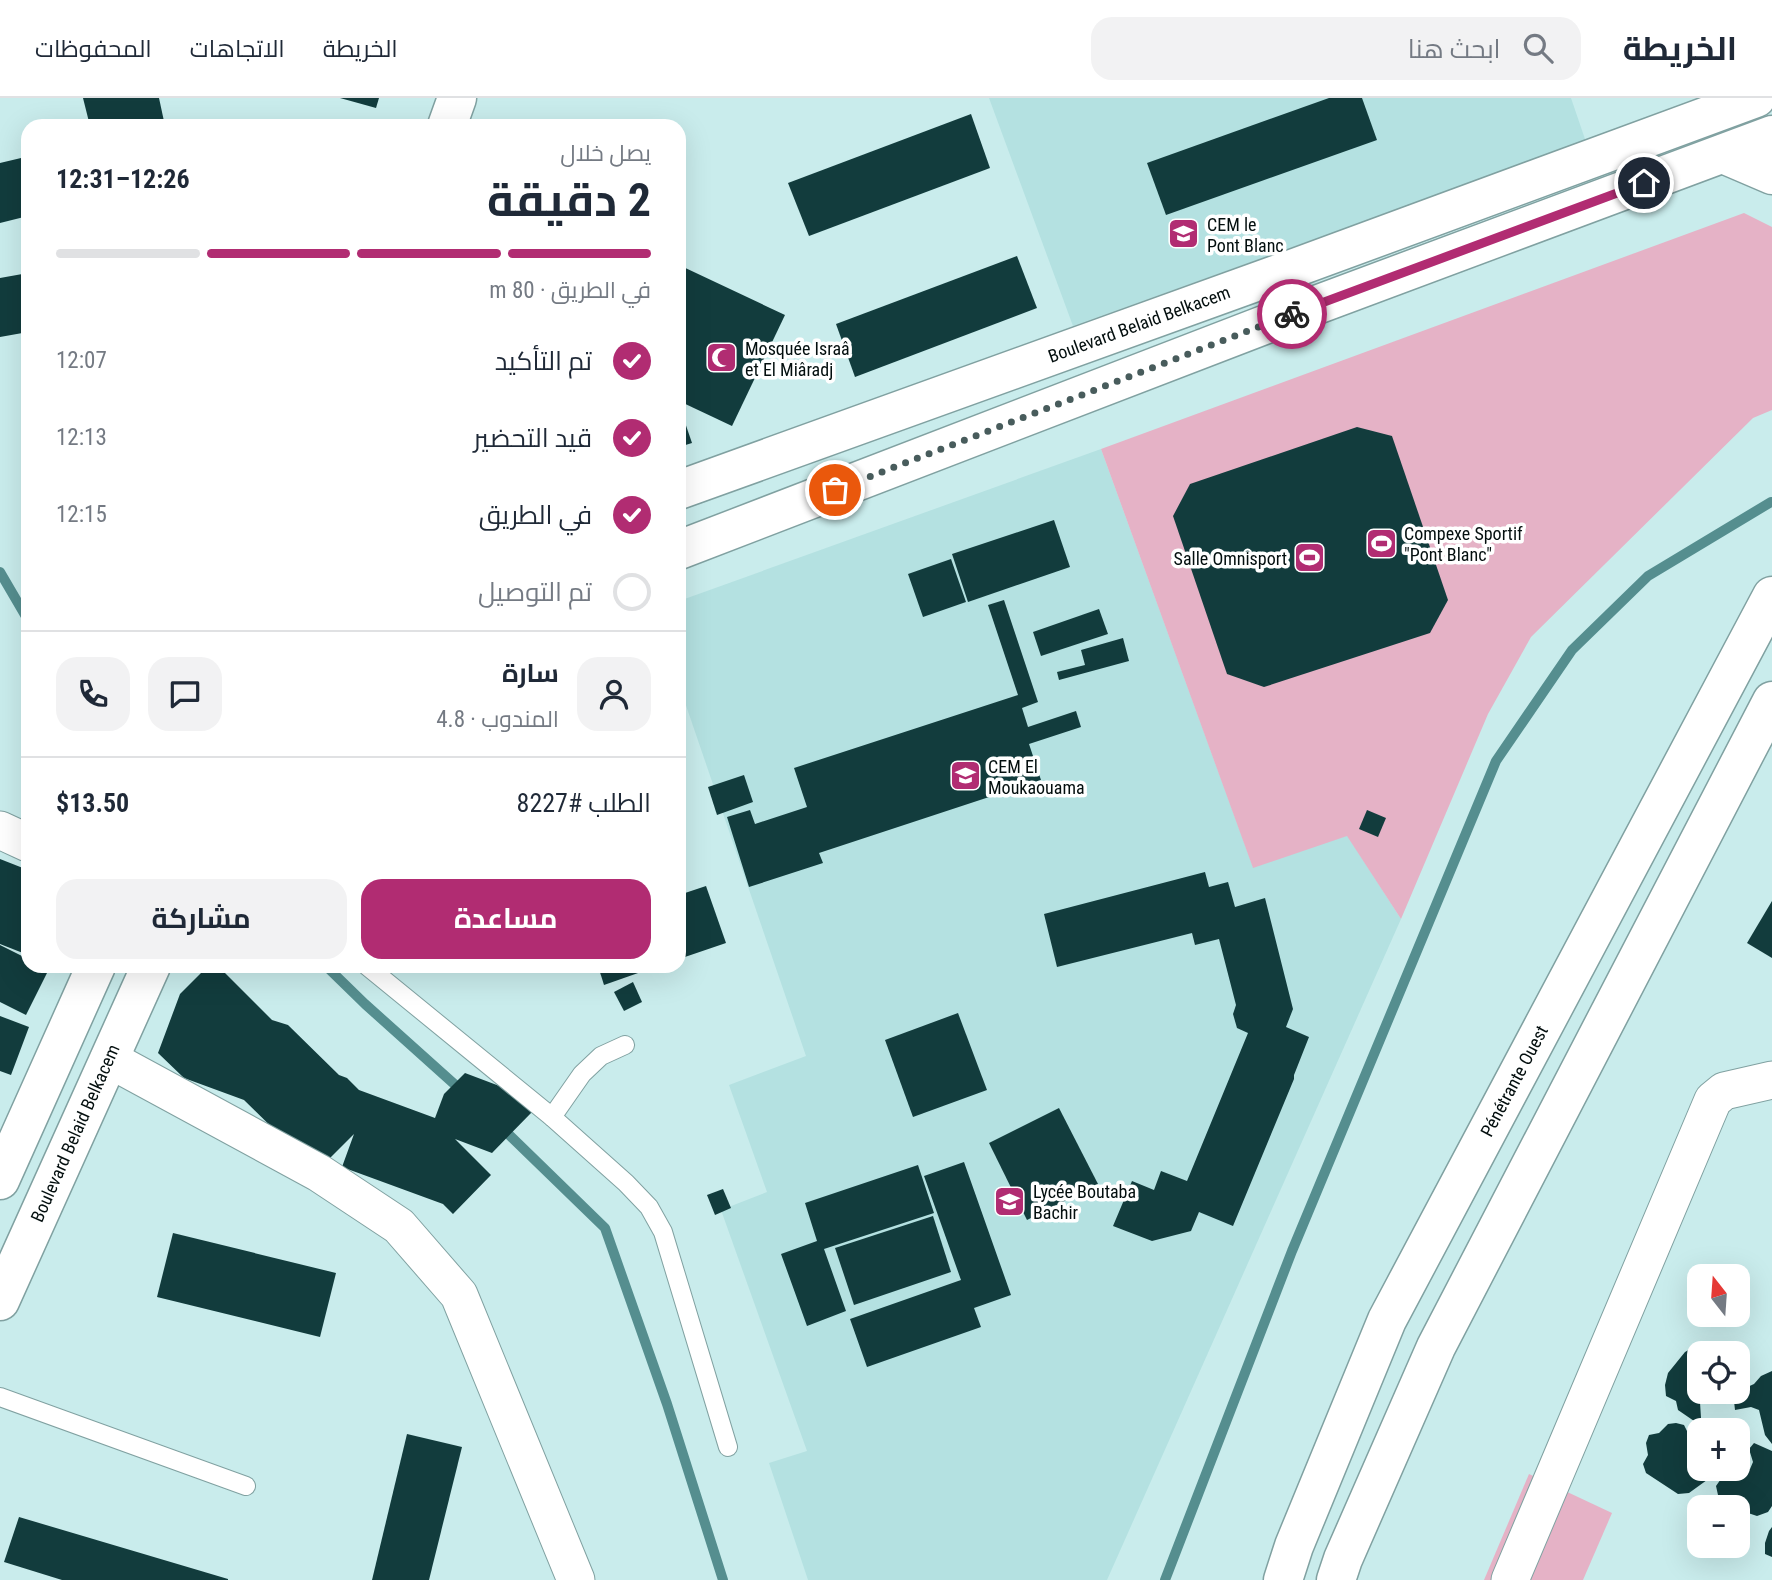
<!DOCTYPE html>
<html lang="ar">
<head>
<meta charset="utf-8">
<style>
	:root { --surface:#fff; --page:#f2f2f3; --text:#1f2937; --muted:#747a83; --line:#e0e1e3; --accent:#b12c72 }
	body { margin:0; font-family:"Roboto Condensed",Cairo,sans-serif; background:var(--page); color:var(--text); direction:rtl; height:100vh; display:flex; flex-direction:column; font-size:26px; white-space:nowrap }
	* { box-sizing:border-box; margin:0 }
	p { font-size:23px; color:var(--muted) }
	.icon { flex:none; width:38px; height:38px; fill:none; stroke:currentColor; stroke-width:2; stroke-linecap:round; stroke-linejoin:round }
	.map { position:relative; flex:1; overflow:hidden; direction:ltr }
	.details { position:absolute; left:21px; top:21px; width:665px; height:854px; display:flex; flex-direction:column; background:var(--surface); border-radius:21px; box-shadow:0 7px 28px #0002; direction:rtl }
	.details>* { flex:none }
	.needle { width:46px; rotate:343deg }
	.tools { position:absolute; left:1687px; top:1166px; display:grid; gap:14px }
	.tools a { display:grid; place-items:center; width:63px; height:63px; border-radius:14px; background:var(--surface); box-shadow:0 7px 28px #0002; font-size:35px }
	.pin { position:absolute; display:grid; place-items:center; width:60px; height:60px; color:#fff; margin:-30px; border:4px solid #fff; border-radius:50%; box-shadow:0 2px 7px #0007 }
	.courier { position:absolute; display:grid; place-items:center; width:70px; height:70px; margin:-35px; border:5px solid #b12c72; border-radius:50%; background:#fff; color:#222; box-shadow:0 2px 9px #0007 }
	.head em { font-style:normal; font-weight:700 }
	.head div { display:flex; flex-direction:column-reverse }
	.head { display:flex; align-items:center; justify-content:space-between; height:119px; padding:0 35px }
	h1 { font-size:46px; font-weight:700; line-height:52px }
	.bar { display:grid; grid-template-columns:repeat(4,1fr); gap:10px 7px; align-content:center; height:84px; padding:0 35px }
	.bar i { height:9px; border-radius:5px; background:var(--line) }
	.bar .current { background:var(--accent) }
	.bar p { grid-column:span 4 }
	.line { display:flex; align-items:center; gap:18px; padding:0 35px; border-top:2px solid var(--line) }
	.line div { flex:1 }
	.round { display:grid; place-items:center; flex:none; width:74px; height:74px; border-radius:21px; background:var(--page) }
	ol { padding:0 35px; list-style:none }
	li { display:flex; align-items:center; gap:21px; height:77px }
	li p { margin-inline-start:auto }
	li .icon { padding:7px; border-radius:50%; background:var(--accent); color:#fff; stroke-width:4 }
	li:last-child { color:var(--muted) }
	li i { width:38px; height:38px; border:4px solid var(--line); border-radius:50% }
	.primary-button { display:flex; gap:14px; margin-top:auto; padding:14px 35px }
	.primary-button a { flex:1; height:80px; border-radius:21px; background:var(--accent); color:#fff; font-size:28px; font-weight:700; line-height:80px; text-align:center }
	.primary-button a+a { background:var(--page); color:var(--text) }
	header { display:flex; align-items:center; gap:42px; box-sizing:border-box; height:98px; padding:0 35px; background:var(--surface); border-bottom:2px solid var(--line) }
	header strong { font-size:33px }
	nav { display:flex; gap:38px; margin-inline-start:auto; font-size:24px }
	.search { width:490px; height:63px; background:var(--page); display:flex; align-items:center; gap:18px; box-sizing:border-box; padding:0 24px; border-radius:21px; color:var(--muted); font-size:26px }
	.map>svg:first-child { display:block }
	.built { fill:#b4e1e1 }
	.green { fill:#e5b2c6 }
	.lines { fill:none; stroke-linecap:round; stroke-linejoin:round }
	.stream { stroke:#558e8f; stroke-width:10 }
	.building { fill:#123c3d }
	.service-casing { stroke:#80a1a1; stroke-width:20 }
	.minor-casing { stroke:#80a1a1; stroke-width:39 }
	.tertiary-casing { stroke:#80a1a1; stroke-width:41 }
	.primary-casing { stroke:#80a1a1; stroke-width:41 }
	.trunk-casing { stroke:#80a1a1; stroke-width:41 }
	.service { stroke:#fff; stroke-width:18 }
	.minor { stroke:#fff; stroke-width:37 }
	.tertiary { stroke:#fff; stroke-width:38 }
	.primary { stroke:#fff; stroke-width:38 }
	.trunk { stroke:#fff; stroke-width:38 }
	.done { stroke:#485c5c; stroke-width:7; stroke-dasharray:0 12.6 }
	.route { stroke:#b12c72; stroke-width:9 }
	.labels { text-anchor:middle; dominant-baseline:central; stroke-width:7; stroke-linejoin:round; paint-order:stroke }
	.poi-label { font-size:18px; fill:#030e0e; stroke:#fff; text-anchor:start }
	.street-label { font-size:18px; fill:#030e0e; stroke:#fff }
</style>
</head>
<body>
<header>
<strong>الخريطة</strong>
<div class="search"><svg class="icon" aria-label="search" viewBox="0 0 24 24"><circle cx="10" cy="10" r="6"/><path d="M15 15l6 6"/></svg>ابحث هنا</div>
<nav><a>الخريطة</a><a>الاتجاهات</a><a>المحفوظات</a></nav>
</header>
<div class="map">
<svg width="1772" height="1482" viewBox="0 0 1772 1482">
	<rect width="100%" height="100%" fill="#c9ecec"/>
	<!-- built -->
	<g class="built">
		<polygon points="989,0 1571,0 1586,44 1073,228"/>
		<polygon points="1101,351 1253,769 1347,737 1401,821 1107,1482 808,1482 769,1365 807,1353 721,1112 767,1094 729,987 806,958 679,587 679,503"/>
	</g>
	<!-- green -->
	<g class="green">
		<polygon points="1744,115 1772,129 1772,312 1753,320 1531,539 1488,616 1401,821 1347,738 1253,770 1101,351"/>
		<polygon points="1529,1376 1612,1415 1583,1482 1484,1482"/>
	</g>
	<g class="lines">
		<!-- stream -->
		<g class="stream">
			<polyline points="0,474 28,522"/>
			<polyline points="326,868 365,906 462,993"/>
			<polyline points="501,1029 605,1130 667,1306 723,1482"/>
			<polyline points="1165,1482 1292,1153 1496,663 1572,552 1648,478 1771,404"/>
		</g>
	</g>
	<!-- building -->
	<g class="building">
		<polygon points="83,0 159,0 165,28 90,28"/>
		<polygon points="340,0 379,0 376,10"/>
		<polygon points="1329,0 1362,0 1377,42 1166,117 1147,65"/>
		<polygon points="971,16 990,70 809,138 788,85"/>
		<polygon points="21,60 28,89 28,118 0,125 0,65"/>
		<polygon points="1017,158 1037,210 855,279 836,226"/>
		<polygon points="679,167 785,217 732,328 679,303"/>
		<polygon points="28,175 28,234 0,239 0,180"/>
		<polygon points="679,307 692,345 679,349"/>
		<polygon points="1357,329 1392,338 1448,502 1430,535 1264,589 1227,576 1173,418 1190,386"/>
		<polygon points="1054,422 1070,469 968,504 952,456"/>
		<polygon points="951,461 966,504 923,519 908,476"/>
		<polygon points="1004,502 1038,604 1022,610 1028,629 1076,613 1081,629 1029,646 1041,682 819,755 823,765 749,789 727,719 750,712 755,726 807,709 794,670 1018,597 988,507"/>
		<polygon points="1099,511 1108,536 1041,558 1033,534"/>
		<polygon points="1123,540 1129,563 1059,582 1057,574 1085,567 1081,552"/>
		<polygon points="744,677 753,704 717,717 708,689"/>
		<polygon points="1367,712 1386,720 1378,739 1359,731"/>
		<polygon points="0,761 28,772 28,857 0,846"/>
		<polygon points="1205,774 1209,789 1228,784 1235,809 1265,800 1293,911 1286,929 1309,939 1294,977 1294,981 1233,1128 1199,1114 1191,1133 1152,1143 1113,1128 1132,1083 1154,1092 1161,1073 1187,1083 1248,935 1237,930 1233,916 1236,907 1219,841 1195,847 1192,835 1057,869 1044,816"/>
		<polygon points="706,788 726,845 679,861 679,797"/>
		<polygon points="1772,803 1772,860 1747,845"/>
		<polygon points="0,847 28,861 28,868 43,868 49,871 26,917 0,904"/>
		<polygon points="208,868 218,868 272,922 288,927 339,977 347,980 359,992 435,1020 444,996 465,975 510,992 532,1014 492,1055 455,1041 491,1077 453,1116 443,1106 342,1069 354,1036 327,1063 293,1050 244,1002 184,980 158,955 180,896"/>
		<polygon points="598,868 658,868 604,887"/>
		<polygon points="633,884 642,904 624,913 614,894"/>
		<polygon points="958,915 987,992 913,1019 885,942"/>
		<polygon points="0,918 29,929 11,977 0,973"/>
		<polygon points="1059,1010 1098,1086 1027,1122 989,1045"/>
		<polygon points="964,1064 1011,1197 974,1210 981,1229 867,1269 850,1221 961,1182 924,1078"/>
		<polygon points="918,1067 934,1115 824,1151 846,1213 807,1228 781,1156 817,1143 805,1105"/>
		<polygon points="723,1091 731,1110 715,1117 707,1097"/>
		<polygon points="933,1118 951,1174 854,1207 835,1150"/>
		<polygon points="173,1135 336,1175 320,1239 157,1199"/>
		<polygon points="1697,1247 1708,1252 1722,1250 1724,1255 1699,1255 1699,1293 1721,1294 1705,1298 1700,1304 1701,1320 1694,1323 1678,1312 1676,1303 1666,1298 1665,1287 1668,1275 1685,1254"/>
		<polygon points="1772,1273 1772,1346 1765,1337 1759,1312 1751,1309 1735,1312 1734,1303 1743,1291 1754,1286 1761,1278"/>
		<polygon points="1676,1325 1684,1327 1689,1337 1688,1357 1695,1364 1699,1363 1699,1370 1716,1370 1707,1382 1689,1395 1678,1396 1646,1375 1643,1366 1648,1357 1646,1345 1649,1337 1659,1335 1668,1326"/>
		<polygon points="407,1336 462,1349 429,1482 372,1482"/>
		<polygon points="1754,1345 1772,1353 1772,1408 1768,1414 1757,1418 1745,1414 1738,1417 1738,1409 1728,1409 1728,1406 1718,1397 1716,1388 1723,1378 1734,1373 1750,1371 1753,1364 1749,1351"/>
		<polygon points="19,1419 228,1481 228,1482 62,1482 4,1464"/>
		<polygon points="1772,1429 1772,1459 1765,1456 1765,1445 1769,1433"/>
	</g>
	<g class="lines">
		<defs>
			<g id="service">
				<polyline points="367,868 552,1019 626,1085 649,1109 663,1134 728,1349"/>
				<polyline points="552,1019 582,976 601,958 625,947"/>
				<polyline points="0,1299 246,1388"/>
			</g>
			<g id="minor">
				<polyline points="0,732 28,745"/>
				<polyline points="109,961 319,1075 399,1128 459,1197 576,1482"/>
				<polyline points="1510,1482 1713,1002 1724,993 1772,982"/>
			</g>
			<polyline id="tertiary" points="447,28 457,0"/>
			<g id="primary">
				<polyline points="679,392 1289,172 1756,0"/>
				<polyline points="679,452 1303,212 1772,37"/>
				<polyline points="0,1082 96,868"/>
				<polyline points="0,1203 151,868"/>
			</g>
			<g id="trunk">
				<polyline points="1723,56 1772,77"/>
				<polyline points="1283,1482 1294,1448 1387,1222 1772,498"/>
				<polyline points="1336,1482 1343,1461 1436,1249 1772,603"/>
			</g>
		</defs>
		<!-- service casing -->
		<use href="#service" class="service-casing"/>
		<!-- minor casing -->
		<use href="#minor" class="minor-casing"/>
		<!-- tertiary casing -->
		<use href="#tertiary" class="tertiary-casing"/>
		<!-- primary casing -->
		<use href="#primary" class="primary-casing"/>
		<!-- trunk casing -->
		<use href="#trunk" class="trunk-casing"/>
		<!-- service -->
		<use href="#service" class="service"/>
		<!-- minor -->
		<use href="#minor" class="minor"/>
		<!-- tertiary -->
		<use href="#tertiary" class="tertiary"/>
		<!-- primary -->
		<use href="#primary" class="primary"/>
		<!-- trunk -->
		<use href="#trunk" class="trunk"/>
	</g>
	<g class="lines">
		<!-- done -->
		<polyline class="done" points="835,392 1292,216"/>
		<!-- route -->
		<polyline class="route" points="1292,216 1644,85"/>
	</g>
	<!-- icons -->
	<defs>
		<symbol id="school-square" viewBox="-11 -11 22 22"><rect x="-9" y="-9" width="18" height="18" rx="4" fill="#b12c72" stroke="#fff"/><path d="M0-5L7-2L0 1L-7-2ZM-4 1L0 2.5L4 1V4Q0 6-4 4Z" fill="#fff"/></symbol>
		<symbol id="mosque-square" viewBox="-11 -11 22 22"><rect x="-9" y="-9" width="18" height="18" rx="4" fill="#b12c72" stroke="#fff"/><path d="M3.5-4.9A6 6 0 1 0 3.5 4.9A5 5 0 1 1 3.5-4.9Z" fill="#fff"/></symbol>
		<symbol id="stadium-square" viewBox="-11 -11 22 22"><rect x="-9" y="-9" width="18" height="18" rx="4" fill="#b12c72" stroke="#fff"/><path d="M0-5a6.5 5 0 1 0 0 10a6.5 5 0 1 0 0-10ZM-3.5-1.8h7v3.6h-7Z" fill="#fff"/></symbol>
	</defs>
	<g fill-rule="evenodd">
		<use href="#school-square" x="1166" y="118" width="35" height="35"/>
		<use href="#mosque-square" x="704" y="242" width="35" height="35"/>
		<use href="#stadium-square" x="1364" y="428" width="35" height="35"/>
		<use href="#stadium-square" x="1292" y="442" width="35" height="35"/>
		<use href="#school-square" x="948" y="660" width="35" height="35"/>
		<use href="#school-square" x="992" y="1086" width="35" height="35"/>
	</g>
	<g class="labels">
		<!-- poi labels -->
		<g class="poi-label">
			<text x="1207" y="126">CEM le<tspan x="1207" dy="21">Pont Blanc</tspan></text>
			<text x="745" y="250">Mosquée Israâ<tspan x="745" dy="21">et El Miâradj</tspan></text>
			<text x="1404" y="435">Compexe Sportif<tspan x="1404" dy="21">"Pont Blanc"</tspan></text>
			<text x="1287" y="460" text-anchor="end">Salle Omnisport</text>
			<text x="988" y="668">CEM El<tspan x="988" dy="21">Moukaouama</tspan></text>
			<text x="1033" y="1093">Lycée Boutaba<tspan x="1033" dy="21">Bachir</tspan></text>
		</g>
		<!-- street labels -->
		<g class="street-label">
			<text transform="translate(1139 226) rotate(-20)">Boulevard Belaid Belkacem</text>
			<text transform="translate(1514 983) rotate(-62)">Pénétrante Ouest</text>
			<text transform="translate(75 1035) rotate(-66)">Boulevard Belaid Belkacem</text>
		</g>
	</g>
</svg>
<div class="tools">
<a><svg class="needle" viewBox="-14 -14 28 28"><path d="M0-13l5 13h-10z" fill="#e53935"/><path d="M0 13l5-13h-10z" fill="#747a83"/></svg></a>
<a><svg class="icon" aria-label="locate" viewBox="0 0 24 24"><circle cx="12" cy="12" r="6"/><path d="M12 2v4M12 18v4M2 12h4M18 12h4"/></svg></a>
<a>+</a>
<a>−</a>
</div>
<div class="pin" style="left:835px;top:392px;background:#ea580c"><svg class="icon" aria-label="bag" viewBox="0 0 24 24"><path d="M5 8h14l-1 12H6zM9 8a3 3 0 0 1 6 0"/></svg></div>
<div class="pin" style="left:1644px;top:85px;background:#1f2937"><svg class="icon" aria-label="home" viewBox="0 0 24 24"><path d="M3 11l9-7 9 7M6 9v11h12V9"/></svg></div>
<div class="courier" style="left:1292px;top:216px"><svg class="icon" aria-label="bike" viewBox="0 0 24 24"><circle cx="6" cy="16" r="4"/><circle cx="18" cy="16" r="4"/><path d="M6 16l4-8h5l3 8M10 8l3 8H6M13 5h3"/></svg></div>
<section class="details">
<div class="head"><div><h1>2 دقيقة</h1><p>يصل خلال</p></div><em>12:26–12:31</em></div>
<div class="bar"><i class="current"></i><i class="current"></i><i class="current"></i><i></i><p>في الطريق · 80 m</p></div>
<ol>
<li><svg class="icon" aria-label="check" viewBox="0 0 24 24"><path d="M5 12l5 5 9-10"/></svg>تم التأكيد<p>12:07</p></li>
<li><svg class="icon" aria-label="check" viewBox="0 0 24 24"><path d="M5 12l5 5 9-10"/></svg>قيد التحضير<p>12:13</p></li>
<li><svg class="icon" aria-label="check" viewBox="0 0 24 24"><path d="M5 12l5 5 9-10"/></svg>في الطريق<p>12:15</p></li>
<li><i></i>تم التوصيل</li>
</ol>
<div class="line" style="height:126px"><a class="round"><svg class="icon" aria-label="person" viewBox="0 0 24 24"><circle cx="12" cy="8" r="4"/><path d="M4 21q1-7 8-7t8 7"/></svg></a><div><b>سارة</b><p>المندوب · 4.8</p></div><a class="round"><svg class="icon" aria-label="chat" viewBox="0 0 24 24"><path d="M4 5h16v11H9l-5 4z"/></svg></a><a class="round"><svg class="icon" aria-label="phone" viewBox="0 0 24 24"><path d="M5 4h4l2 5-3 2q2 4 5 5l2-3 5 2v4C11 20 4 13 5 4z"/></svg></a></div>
<div class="line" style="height:91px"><div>الطلب #8227</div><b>$13.50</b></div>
<div class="primary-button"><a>مساعدة</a><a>مشاركة</a></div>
</section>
</div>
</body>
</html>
